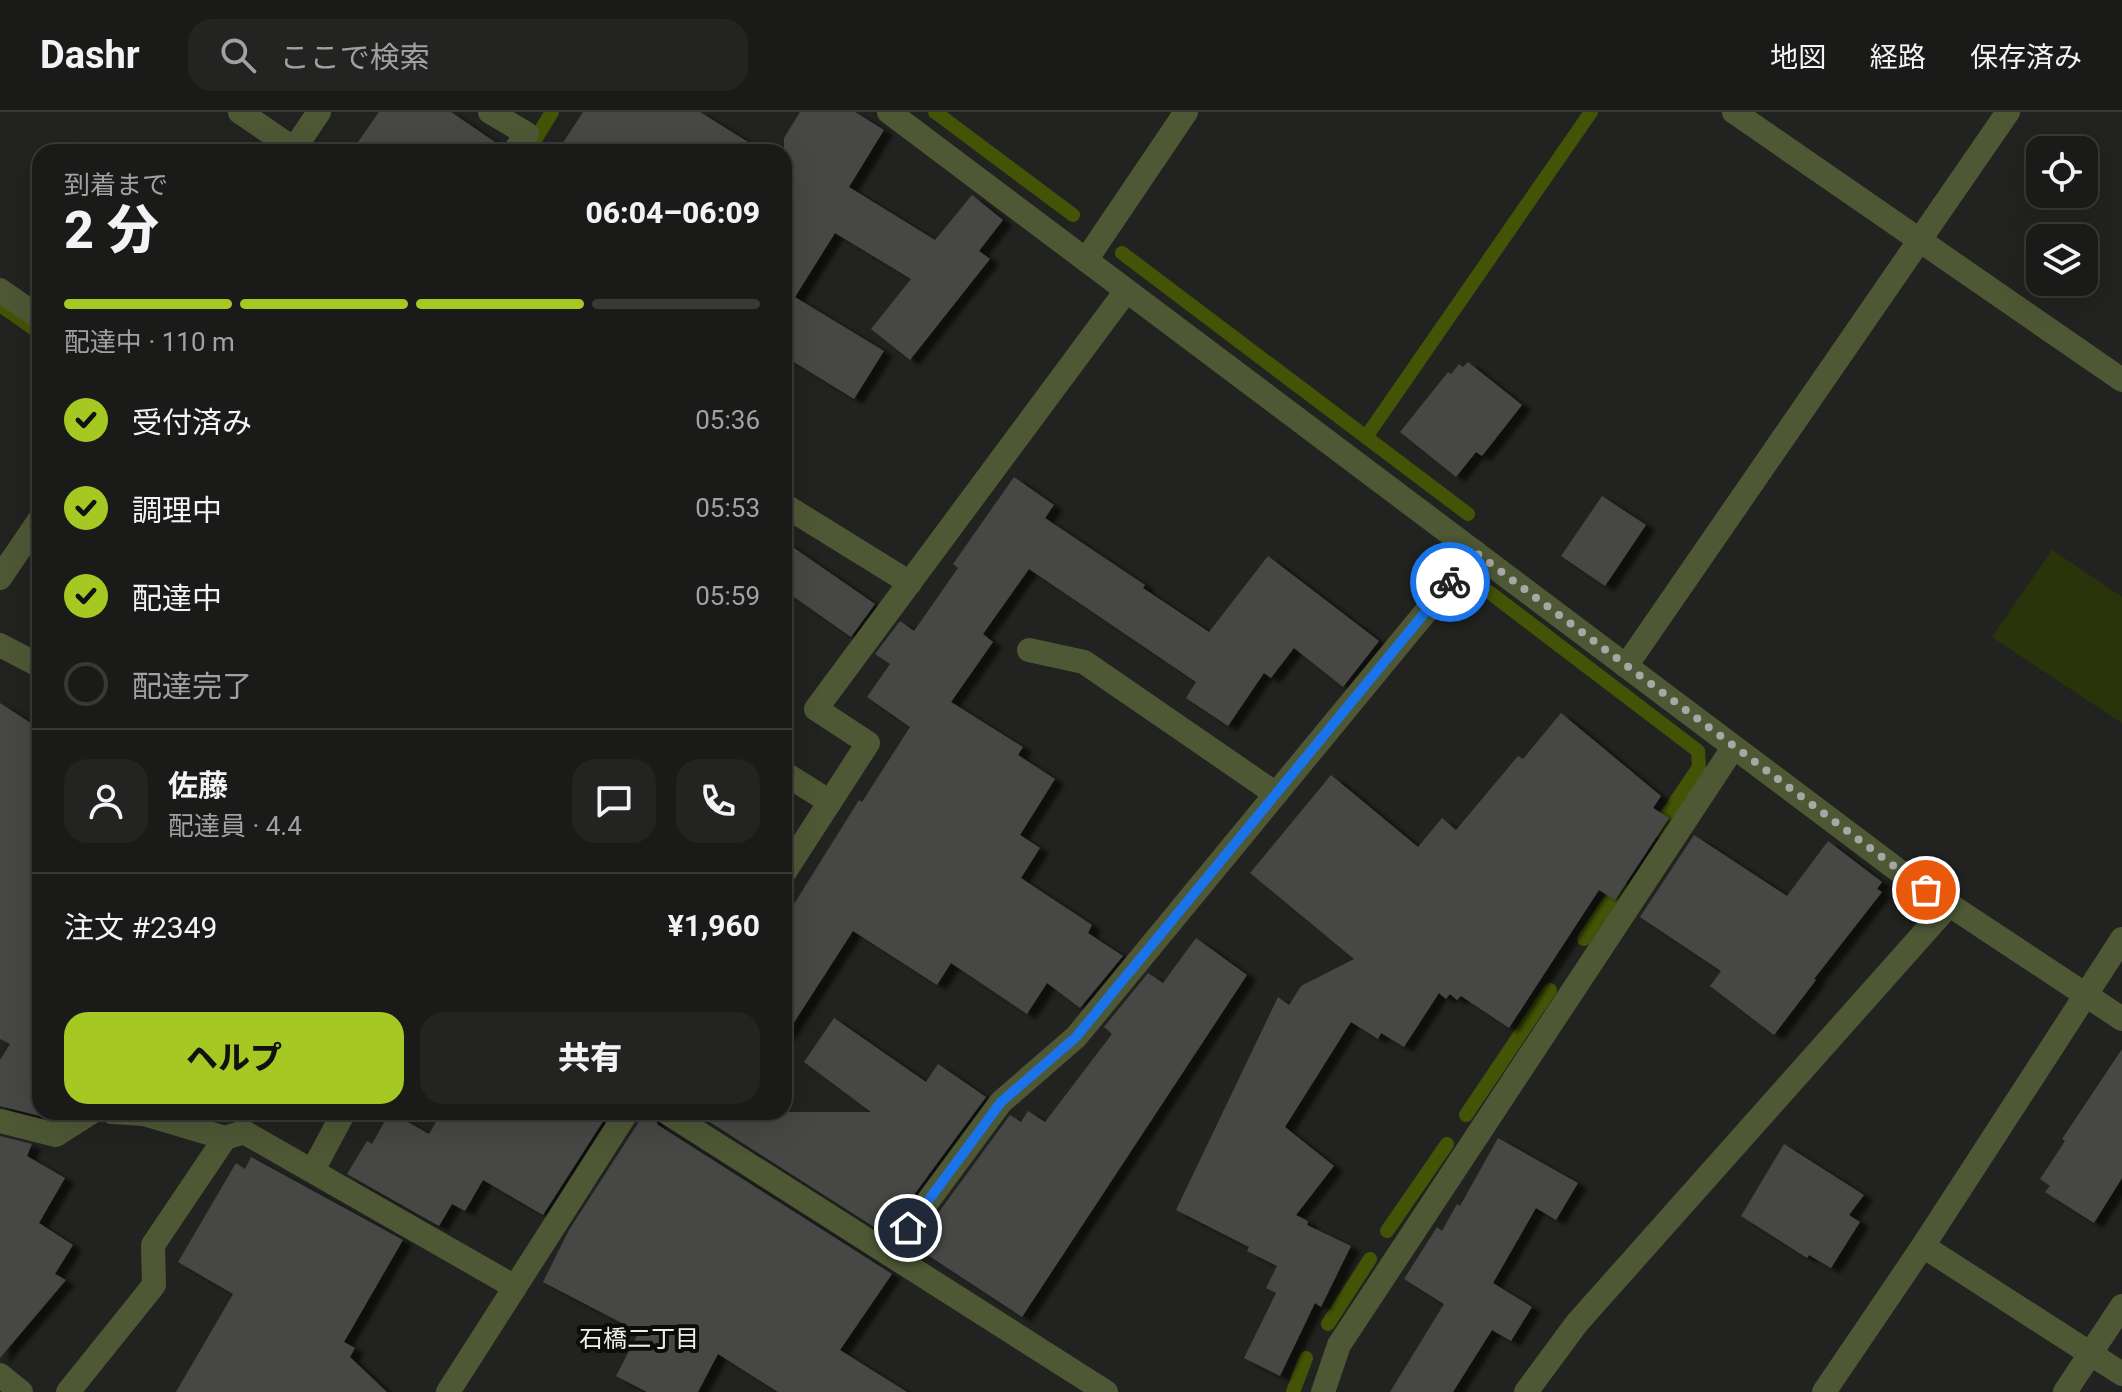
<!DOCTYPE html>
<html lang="ja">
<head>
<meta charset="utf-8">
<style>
	:root { --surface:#1a1a18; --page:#232321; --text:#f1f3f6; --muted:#9fa1a2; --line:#383837; --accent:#a6c822 }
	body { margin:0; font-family:Roboto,"Noto Sans JP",sans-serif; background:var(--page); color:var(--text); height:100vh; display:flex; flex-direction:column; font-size:30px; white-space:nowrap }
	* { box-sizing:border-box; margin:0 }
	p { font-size:26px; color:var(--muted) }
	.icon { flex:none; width:44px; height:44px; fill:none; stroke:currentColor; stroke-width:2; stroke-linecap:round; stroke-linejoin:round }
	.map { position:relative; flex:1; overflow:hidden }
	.details { position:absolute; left:32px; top:32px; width:760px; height:976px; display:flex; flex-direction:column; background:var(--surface); border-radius:24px; box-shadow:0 8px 32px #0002,0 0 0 2px var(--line) }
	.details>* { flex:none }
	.buttons { position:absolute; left:2026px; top:24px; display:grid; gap:16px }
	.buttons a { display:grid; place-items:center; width:72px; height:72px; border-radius:16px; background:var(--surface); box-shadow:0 8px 32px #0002,0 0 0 2px var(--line); font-size:40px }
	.pin { position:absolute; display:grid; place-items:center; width:68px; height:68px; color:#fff; margin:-34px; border:4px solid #fff; border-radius:50%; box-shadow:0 2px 8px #0007 }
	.courier { position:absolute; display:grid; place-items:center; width:80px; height:80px; margin:-40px; border:6px solid #1a73e8; border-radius:50%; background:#fff; color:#222; box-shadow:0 2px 10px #0007 }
	.head em { font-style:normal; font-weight:800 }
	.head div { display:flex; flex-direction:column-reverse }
	.head { display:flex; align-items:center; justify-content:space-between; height:136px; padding:0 32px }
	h1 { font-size:52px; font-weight:800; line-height:60px }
	.bar { display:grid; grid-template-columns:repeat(4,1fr); gap:12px 8px; align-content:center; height:96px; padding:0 32px }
	.bar i { height:10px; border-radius:6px; background:var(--line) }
	.bar .active { background:var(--accent) }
	.bar p { grid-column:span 4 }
	.line { display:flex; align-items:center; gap:20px; padding:0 32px; border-top:2px solid var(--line) }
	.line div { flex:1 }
	.round { display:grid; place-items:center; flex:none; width:84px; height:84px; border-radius:24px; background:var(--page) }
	ol { padding:0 32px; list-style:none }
	li { display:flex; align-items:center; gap:24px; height:88px }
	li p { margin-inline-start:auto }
	li .icon { padding:8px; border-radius:50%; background:var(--accent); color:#111; stroke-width:4 }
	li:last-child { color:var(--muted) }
	li i { width:44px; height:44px; border:4px solid var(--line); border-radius:50% }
	.action { display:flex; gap:16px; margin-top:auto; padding:16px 32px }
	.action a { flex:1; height:92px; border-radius:24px; background:var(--accent); color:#111; font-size:32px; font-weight:800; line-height:92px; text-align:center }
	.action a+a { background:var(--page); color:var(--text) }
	header { display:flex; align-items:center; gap:48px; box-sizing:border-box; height:112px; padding:0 40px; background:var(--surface); border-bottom:2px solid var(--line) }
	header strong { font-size:38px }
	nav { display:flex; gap:44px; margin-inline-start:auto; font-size:28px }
	.search { width:560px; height:72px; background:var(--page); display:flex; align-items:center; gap:20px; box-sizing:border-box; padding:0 28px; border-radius:24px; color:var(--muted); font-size:30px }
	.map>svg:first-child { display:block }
	.green { fill:#2a340a }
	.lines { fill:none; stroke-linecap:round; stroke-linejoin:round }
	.stream { stroke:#445406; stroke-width:14 }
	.building { fill:#464745; filter:url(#shadow) }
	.minor { stroke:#4e5835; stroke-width:24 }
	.done { stroke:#a7a7a5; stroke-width:8; stroke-dasharray:0 14.4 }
	.route { stroke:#1a73e8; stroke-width:10 }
	.labels { text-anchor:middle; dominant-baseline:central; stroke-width:8; stroke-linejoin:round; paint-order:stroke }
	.neighbourhood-label { font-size:24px; fill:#eeeeed; stroke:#0c0c0b }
</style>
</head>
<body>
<header>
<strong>Dashr</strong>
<div class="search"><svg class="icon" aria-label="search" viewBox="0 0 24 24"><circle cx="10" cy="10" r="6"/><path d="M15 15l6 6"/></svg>ここで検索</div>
<nav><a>地図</a><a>経路</a><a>保存済み</a></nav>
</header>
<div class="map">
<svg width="2122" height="1280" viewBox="0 0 2122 1280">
	<defs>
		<filter id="shadow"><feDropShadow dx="9" dy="5" stdDeviation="2" flood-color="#0009"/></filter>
	</defs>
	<rect width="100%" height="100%" fill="#222320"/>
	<!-- green -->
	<polygon class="green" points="2052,438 2122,485 2122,611 1992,525"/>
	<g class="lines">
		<!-- stream -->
		<g class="stream">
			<polyline points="935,0 1073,103"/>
			<polyline points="530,36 552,0"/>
			<polyline points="1122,141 1468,402"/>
			<polyline points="0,193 40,221"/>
			<polyline points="1366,325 1591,0"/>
			<polyline points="1489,480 1698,639 1699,655 1656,719"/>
			<polyline points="1584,827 1620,773"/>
			<polyline points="1466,1003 1550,878"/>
			<polyline points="1387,1119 1447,1032"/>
			<polyline points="1328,1212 1370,1147"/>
			<polyline points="1293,1280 1306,1246"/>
		</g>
	</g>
	<!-- building -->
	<g class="building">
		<polygon points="379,0 451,0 501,34 499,40 351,40"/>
		<polygon points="583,0 700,0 764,40 557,40"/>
		<polygon points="800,0 855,0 884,18 849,75 935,128 972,83 1003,108 979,139 990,147 910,248 871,217 911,167 835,121 795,185 884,239 854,287 784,244 784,26"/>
		<polygon points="1468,250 1522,293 1482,344 1476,340 1456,365 1400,320 1448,260 1451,262 1459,252 1463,255"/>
		<polygon points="1014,365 1054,393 1045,406 1145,473 1143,476 1209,520 1268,444 1379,529 1343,575 1294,536 1271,566 1264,561 1228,614 1186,586 1196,570 1029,457 983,522 993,530 951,590 1023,635 1018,643 1055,667 1020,723 1040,736 1021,766 1092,813 1088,821 1123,844 1080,896 1047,871 1027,902 951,851 937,873 853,819 784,926 784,808 859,688 862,690 910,615 867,585 890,552 875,542 900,509 914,519 958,456 953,452"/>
		<polygon points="1602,384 1646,413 1605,474 1561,444"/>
		<polygon points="784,429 875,492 851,525 784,478"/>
		<polygon points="0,591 40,617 40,1004 0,994 0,948 10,932 0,927"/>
		<polygon points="1561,601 1661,684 1653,696 1669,706 1615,788 1599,778 1509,916 1461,884 1457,888 1450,882 1446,887 1439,881 1404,935 1381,921 1378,927 1351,910 1285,1015 1334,1054 1296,1103 1308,1109 1307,1113 1351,1134 1321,1195 1315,1191 1280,1264 1244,1246 1276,1181 1266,1176 1277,1154 1247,1139 1249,1135 1176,1098 1278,885 1289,893 1301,874 1354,847 1250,761 1331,663 1418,735 1442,706 1456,718 1518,644 1523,647"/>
		<polygon points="1694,723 1787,784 1828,729 1882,770 1877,777 1882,780 1814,867 1816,868 1774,923 1710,874 1721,859 1640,805"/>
		<polygon points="1196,826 1247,863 1022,1205 914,1134 1010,1003 1021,1010 1028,999 1045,1010 1112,922 1104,915 1148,861 1163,871"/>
		<polygon points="834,906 926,970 938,952 986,985 885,1122 694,1000 871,1000 804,950"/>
		<polygon points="2122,937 2122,1066 2094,1111 2045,1080 2050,1074 2040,1067 2065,1029 2062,1027"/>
		<polygon points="390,1000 429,1022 442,1000 609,1000 543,1103 483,1068 465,1099 452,1092 439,1114 347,1062 367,1029 372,1032"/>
		<polygon points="642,1000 651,1000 658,1013 892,1162 840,1238 907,1280 778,1280 718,1242 698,1280 647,1280 616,1264 639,1220 543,1170 569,1118 640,1008"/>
		<polygon points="0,1024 32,1032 27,1044 65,1066 39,1111 73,1133 55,1162 66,1168 0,1246"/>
		<polygon points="1498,1026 1578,1071 1556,1108 1536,1096 1493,1171 1532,1195 1511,1229 1492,1218 1453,1280 1390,1280 1444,1192 1404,1167 1437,1115 1442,1119 1457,1092 1460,1094"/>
		<polygon points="1784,1032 1864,1083 1849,1103 1860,1110 1831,1156 1809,1143 1807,1146 1741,1104"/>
		<polygon points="251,1045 403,1128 344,1230 355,1236 350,1245 387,1280 176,1280 233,1182 178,1150 236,1051 245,1057"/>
	</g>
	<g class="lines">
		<!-- minor -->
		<g class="minor">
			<polyline points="240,0 294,37"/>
			<polyline points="490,0 527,22 514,40"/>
			<polyline points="889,0 1903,762 2122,907"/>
			<polyline points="1734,0 2122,268"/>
			<polyline points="292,40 319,0"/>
			<polyline points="1086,148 1186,0"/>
			<polyline points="0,178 40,206"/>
			<polyline points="784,393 910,471"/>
			<polyline points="0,466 40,407"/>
			<polyline points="0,533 40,554"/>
			<polyline points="1029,538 1084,550 1276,682"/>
			<polyline points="1626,554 2008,0"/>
			<polyline points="784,664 787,663 830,690"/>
			<polyline points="784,761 868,631 816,597 1126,179"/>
			<polyline points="112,1000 144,1002 225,1026"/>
			<polyline points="666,1000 1106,1280"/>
			<polyline points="0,1009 56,1023 92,1000"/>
			<polyline points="313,1058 344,1000"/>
			<polyline points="1923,1134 2122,1262"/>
			<polyline points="889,1142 1001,990 1076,925 1475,440"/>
			<polyline points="0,1263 21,1280"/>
			<polyline points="68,1280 154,1173 153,1133 225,1026 244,1020 515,1175"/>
			<polyline points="448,1280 627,1000"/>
			<polyline points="1323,1280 1339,1233 1733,636"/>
			<polyline points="1526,1280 1577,1211 1949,793"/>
			<polyline points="1824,1280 1923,1134 2122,827"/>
			<polyline points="2065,1280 2122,1194"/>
		</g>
	</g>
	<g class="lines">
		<!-- done -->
		<polyline class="done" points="1450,470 1475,440 1926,778"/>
		<!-- route -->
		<polyline class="route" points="908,1116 1001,990 1076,925 1450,470"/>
	</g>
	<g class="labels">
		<!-- neighbourhood labels -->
		<g class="neighbourhood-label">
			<text x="639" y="1227">石橋二丁目</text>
		</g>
	</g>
</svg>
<div class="buttons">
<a><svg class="icon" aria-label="locate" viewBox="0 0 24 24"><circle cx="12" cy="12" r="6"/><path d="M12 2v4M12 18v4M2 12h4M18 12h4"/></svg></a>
<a><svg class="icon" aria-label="layers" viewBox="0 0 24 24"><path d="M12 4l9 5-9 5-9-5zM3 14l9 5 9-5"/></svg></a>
</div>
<div class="pin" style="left:1926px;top:778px;background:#ea580c"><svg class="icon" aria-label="bag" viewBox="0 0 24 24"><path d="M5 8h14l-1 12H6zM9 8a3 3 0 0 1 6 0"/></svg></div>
<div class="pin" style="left:908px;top:1116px;background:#1f2937"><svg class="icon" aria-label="home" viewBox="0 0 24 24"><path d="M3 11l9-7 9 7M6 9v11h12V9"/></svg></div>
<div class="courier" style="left:1450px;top:470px"><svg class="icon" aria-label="bike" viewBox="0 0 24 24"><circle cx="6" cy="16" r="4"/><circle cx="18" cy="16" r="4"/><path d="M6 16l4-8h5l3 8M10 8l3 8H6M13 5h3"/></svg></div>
<section class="details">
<div class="head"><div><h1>2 分</h1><p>到着まで</p></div><em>06:04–06:09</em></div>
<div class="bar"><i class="active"></i><i class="active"></i><i class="active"></i><i></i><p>配達中 · 110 m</p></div>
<ol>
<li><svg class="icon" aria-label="check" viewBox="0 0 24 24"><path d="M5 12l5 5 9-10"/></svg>受付済み<p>05:36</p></li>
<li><svg class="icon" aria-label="check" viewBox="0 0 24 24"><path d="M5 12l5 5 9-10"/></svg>調理中<p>05:53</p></li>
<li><svg class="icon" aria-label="check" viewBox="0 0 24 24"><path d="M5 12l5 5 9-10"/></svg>配達中<p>05:59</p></li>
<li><i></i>配達完了</li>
</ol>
<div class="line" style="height:144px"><a class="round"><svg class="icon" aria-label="person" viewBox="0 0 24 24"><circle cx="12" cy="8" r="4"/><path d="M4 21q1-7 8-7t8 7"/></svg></a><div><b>佐藤</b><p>配達員 · 4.4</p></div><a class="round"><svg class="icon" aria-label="chat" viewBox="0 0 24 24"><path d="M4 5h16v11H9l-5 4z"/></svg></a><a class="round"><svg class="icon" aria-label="phone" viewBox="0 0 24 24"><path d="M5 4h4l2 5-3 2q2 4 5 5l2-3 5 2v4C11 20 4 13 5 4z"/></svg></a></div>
<div class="line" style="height:104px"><div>注文 #2349</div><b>¥1,960</b></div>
<div class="action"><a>ヘルプ</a><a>共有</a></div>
</section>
</div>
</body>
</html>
